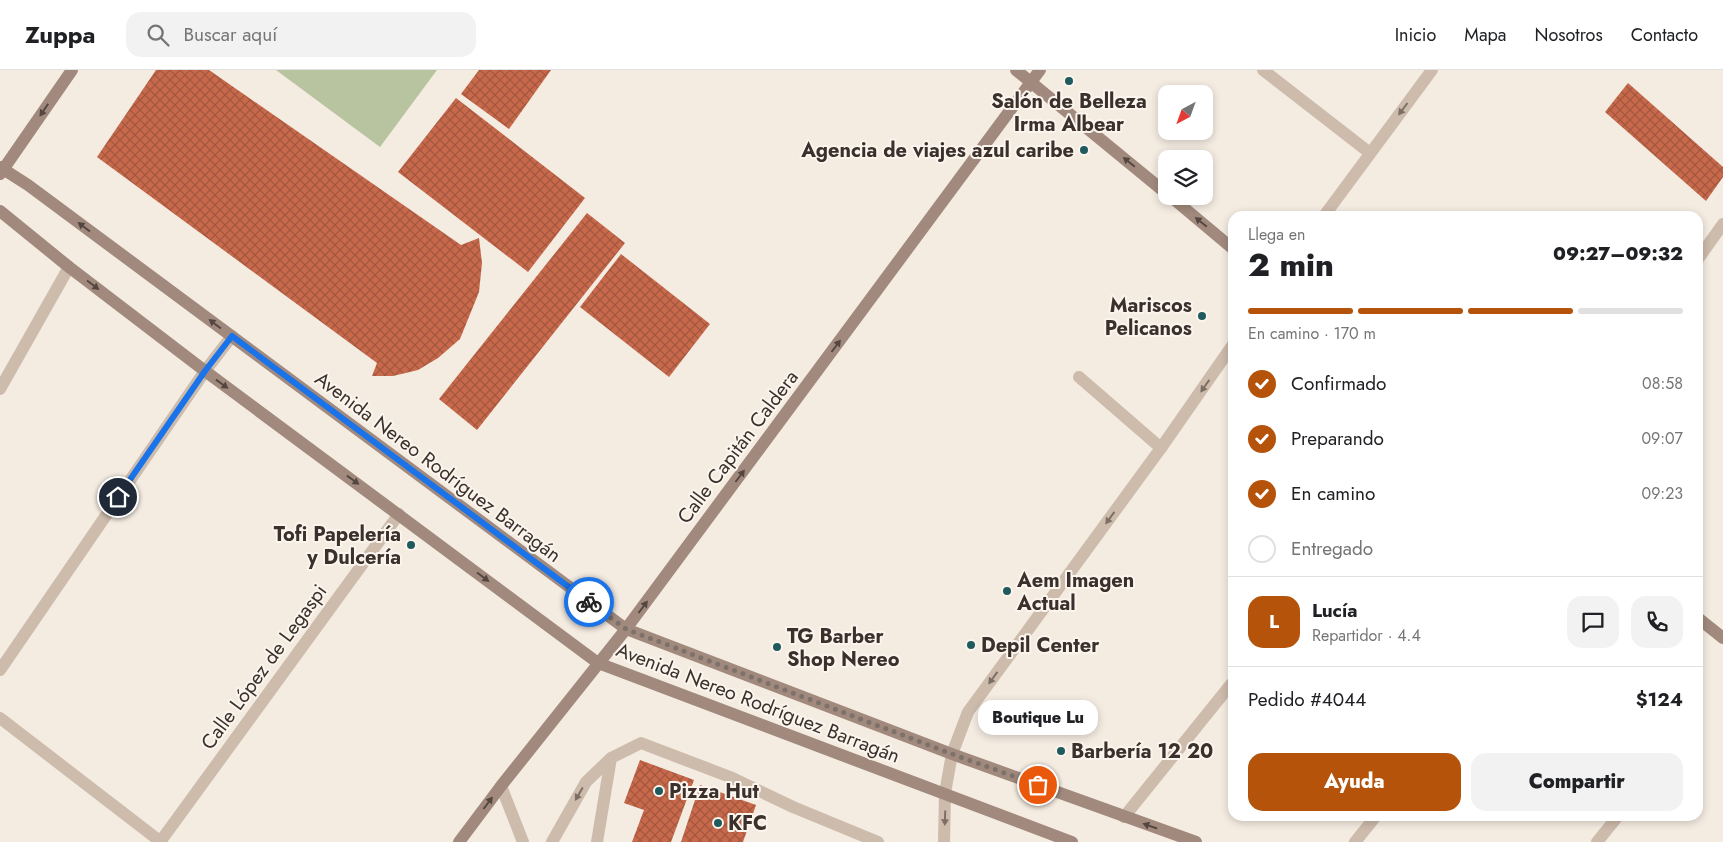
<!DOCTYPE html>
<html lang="es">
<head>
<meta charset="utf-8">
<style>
	:root { --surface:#fff; --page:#f2f2f2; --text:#202124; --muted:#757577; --line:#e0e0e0; --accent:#b45309 }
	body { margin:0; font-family:Jost,sans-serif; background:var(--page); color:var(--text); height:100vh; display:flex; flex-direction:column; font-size:19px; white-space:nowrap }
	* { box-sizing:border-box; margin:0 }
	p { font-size:16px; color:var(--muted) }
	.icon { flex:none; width:28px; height:28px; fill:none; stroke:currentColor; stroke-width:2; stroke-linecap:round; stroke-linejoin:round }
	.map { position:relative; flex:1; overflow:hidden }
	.sheet { position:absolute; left:1228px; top:141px; width:475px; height:610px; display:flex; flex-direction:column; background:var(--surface); border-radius:15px; box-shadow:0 2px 8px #0003 }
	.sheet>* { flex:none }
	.needle { width:32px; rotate:221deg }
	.fabs { position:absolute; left:1158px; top:15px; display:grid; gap:10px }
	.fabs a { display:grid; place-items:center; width:55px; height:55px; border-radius:10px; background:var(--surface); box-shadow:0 2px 8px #0003; font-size:25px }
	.pin { position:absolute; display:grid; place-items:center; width:42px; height:42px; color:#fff; margin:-21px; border:2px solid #fff; border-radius:50%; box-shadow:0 1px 5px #0007 }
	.courier { position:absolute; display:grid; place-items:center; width:50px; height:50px; margin:-25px; border:4px solid #1a73e8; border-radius:50%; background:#fff; color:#222; box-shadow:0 1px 6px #0007 }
	.bubble { position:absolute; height:35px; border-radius:15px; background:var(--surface); box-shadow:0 2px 8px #0003; font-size:16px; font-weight:800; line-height:35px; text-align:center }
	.overview em { font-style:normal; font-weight:800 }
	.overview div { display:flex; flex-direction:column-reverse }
	.overview { display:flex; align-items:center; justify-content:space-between; height:85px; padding:0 20px }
	h1 { font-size:32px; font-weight:800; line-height:38px }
	.bar { display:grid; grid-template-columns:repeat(4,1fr); gap:8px 5px; align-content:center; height:60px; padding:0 20px }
	.bar i { height:6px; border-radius:4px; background:var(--line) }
	.bar .selected { background:var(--accent) }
	.bar p { grid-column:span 4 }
	.line { display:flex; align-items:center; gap:12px; padding:0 20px; border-top:1px solid var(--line) }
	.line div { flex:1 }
	.round { display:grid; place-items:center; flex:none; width:52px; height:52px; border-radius:15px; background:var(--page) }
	ol { padding:0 20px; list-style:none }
	li { display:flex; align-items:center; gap:15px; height:55px }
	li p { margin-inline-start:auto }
	li .icon { padding:5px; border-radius:50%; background:var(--accent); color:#fff; stroke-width:4 }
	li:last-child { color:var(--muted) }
	li i { width:28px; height:28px; border:2px solid var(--line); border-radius:50% }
	.cta { display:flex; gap:10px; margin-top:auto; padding:10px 20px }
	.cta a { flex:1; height:58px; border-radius:15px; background:var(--accent); color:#fff; font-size:20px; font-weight:800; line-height:58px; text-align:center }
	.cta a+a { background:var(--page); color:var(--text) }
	header { display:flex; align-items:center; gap:30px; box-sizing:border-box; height:70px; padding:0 25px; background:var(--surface); border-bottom:1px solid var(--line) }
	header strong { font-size:24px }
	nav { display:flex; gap:28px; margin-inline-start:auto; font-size:18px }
	.search { width:350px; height:45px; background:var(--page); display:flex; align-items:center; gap:12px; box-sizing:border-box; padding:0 18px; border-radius:15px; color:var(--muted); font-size:19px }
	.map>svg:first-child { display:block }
	.grass { fill:#b8c4a0 }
	.building { fill:url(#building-cross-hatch) }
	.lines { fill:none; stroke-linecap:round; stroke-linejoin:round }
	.lane { stroke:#cdbbac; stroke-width:12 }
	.street { stroke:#cdbbac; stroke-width:12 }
	.secondary { stroke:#a18a7d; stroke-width:12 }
	.oneway { fill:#7d6f65 }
	.oneway2 { fill:#544640 }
	.done { stroke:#7c716b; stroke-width:5; stroke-dasharray:0 9 }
	.route { stroke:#1a73e8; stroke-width:6 }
	.poi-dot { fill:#1f5a5e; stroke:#fbf5ee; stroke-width:2 }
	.labels { text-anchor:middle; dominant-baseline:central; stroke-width:4; stroke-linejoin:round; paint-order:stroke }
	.poi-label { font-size:20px; font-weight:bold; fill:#3b302b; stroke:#fbf5ee; text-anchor:start }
	.street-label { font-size:20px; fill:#3b302b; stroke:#fbf5ee }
</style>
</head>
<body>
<header>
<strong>Zuppa</strong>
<div class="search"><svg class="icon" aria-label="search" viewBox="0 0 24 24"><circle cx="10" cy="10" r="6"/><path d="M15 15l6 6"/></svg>Buscar aquí</div>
<nav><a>Inicio</a><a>Mapa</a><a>Nosotros</a><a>Contacto</a></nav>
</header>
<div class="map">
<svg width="1723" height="772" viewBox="0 0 1723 772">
	<defs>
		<pattern id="building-cross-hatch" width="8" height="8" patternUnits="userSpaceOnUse" patternTransform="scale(1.25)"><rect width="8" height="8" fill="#c8694b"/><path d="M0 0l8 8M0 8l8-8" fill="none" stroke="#a4573f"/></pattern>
	</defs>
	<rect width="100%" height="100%" fill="#f4ebe1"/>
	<!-- grass -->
	<polygon class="grass" points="276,0 437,0 380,77"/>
	<!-- building -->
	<g class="building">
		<polygon points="156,0 209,0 461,175 479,168 482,193 479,222 460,269 438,288 418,300 393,306 372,306 377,293 97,87"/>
		<polygon points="479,0 551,0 509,59 461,24"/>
		<polygon points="1628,13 1723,97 1723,107 1706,131 1605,42"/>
		<polygon points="456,28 585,128 528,202 398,102"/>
		<polygon points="587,143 625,173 477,360 439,329"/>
		<polygon points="621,184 710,254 669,307 580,237"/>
		<polygon points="640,690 694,710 671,772 632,772 644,740 624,733"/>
		<polygon points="700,715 756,735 743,772 681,772"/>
	</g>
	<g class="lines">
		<!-- lane -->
		<g class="lane">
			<polyline points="0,319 69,197"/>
			<polyline points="501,716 523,772"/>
			<polyline points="552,772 586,712 611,688"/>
			<polyline points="597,772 611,688 641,673 730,707 793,737 878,772"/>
			<polyline points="944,772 945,723"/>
		</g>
		<!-- street -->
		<g class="street">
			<polyline points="1263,0 1370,83"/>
			<polyline points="1324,146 1432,0"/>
			<polyline points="1698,189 1723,154"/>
			<polyline points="1079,307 1161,378"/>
			<polyline points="0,600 205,301 232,266"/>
			<polyline points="0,648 161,772"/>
			<polyline points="945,723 952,684 968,642 1161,378 1232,276"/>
			<polyline points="1124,747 1232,613"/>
			<polyline points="160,772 399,444"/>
			<polyline points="1355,772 1376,746"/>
			<polyline points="1597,772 1618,746"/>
		</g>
		<!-- secondary -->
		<g class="secondary">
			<polyline points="1016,0 1166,123"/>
			<polyline points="0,97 28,115 626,559 952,684 1196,772"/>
			<polyline points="0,104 72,0"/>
			<polyline points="1170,126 1232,178"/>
			<polyline points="0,141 69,197 205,301 598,593 1072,772"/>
			<polyline points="1698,548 1723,568"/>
			<polyline points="459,772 501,716 626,559 1040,0"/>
		</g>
	</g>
	<!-- one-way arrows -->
	<defs><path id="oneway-solid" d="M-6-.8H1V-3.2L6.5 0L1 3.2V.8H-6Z" transform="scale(1.25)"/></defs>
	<g class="oneway">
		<use href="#oneway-solid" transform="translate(1403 39) rotate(127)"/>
		<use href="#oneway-solid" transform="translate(1205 316) rotate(125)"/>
		<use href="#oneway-solid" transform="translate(1110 448) rotate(126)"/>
		<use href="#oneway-solid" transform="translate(993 608) rotate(126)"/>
		<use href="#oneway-solid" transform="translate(579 724) rotate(120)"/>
		<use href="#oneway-solid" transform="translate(945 748) rotate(92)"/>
	</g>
	<g class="oneway2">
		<use href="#oneway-solid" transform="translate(44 40) rotate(124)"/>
		<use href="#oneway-solid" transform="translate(1129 92) rotate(-141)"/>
		<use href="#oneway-solid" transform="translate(1201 152) rotate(-141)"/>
		<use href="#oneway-solid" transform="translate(84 157) rotate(-143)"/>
		<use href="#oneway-solid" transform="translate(93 215) rotate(37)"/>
		<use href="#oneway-solid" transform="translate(215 254) rotate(-143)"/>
		<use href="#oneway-solid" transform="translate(836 276) rotate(-53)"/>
		<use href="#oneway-solid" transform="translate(222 314) rotate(36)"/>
		<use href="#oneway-solid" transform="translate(740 406) rotate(-53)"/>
		<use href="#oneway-solid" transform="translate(353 410) rotate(36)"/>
		<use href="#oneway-solid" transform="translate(483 507) rotate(37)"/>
		<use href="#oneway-solid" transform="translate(643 537) rotate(-53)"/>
		<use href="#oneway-solid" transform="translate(488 733) rotate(-53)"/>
		<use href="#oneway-solid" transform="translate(1150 756) rotate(-161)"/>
	</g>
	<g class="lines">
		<!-- done -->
		<polyline class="done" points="589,532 626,559 952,684 1038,715"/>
		<!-- route -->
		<polyline class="route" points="118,427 205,301 232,266 589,532"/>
	</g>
	<!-- markers -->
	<g class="poi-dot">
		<circle cx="1069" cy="11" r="5"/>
		<circle cx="1084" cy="80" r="5"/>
		<circle cx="1202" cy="246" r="5"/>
		<circle cx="411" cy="475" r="5"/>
		<circle cx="1007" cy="521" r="5"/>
		<circle cx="971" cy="575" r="5"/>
		<circle cx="777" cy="577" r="5"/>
		<circle cx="1061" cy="681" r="5"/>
		<circle cx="659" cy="721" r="5"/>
		<circle cx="718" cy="753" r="5"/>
	</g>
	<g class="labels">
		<!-- poi labels -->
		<g class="poi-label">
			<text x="1069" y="31" text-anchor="middle">Salón de Belleza<tspan x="1069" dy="23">Irma Albear</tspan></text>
			<text x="1074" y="80" text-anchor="end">Agencia de viajes azul caribe</text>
			<text x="1192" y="235" text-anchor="end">Mariscos<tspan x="1192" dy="23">Pelicanos</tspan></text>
			<text x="401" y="464" text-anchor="end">Tofi Papelería<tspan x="401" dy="23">y Dulcería</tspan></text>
			<text x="1017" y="510">Aem Imagen<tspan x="1017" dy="23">Actual</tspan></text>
			<text x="787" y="566">TG Barber<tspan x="787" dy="23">Shop Nereo</tspan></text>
			<text x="981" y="575">Depil Center</text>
			<text x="1071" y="681">Barbería 12 20</text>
			<text x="669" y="721">Pizza Hut</text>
			<text x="728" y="753">KFC</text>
		</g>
		<!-- street labels -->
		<g class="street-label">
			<text transform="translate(738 377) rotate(-53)">Calle Capitán Caldera</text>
			<text transform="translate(438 397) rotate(37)">Avenida Nereo Rodríguez Barragán</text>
			<text transform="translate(264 597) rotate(-54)">Calle López de Legaspi</text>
			<text transform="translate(758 633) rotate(21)">Avenida Nereo Rodríguez Barragán</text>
		</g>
	</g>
</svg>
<div class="fabs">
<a><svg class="needle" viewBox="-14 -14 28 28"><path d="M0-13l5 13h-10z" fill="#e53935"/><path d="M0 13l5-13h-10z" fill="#757577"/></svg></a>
<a><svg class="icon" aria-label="layers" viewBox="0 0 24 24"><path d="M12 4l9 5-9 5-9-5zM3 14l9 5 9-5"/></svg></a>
</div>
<div class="pin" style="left:1038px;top:715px;background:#ea580c"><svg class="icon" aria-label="bag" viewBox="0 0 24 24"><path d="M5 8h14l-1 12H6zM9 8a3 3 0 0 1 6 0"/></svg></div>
<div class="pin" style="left:118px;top:427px;background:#1f2937"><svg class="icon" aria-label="home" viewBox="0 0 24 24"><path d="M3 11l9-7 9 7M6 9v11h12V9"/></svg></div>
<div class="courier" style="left:589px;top:532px"><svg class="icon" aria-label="bike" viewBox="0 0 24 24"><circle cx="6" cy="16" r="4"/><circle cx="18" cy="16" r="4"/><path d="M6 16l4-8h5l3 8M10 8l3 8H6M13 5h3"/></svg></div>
<div class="bubble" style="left:978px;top:630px;width:120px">Boutique Lu</div>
<section class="sheet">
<div class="overview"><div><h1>2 min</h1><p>Llega en</p></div><em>09:27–09:32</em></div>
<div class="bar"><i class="selected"></i><i class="selected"></i><i class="selected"></i><i></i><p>En camino · 170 m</p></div>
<ol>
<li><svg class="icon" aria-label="check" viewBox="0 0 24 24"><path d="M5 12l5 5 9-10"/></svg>Confirmado<p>08:58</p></li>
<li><svg class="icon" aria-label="check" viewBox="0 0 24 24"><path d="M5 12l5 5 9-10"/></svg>Preparando<p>09:07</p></li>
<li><svg class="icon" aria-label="check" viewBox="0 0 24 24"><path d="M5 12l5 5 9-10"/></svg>En camino<p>09:23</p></li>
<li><i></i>Entregado</li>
</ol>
<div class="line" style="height:90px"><b class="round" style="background:var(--accent);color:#fff">L</b><div><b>Lucía</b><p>Repartidor · 4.4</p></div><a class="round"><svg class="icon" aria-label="chat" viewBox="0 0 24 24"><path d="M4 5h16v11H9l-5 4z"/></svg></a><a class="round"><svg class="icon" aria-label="phone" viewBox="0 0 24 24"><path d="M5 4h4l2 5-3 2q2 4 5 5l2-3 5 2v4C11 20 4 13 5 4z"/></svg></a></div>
<div class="line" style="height:65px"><div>Pedido #4044</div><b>$124</b></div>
<div class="cta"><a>Ayuda</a><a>Compartir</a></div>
</section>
</div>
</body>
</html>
